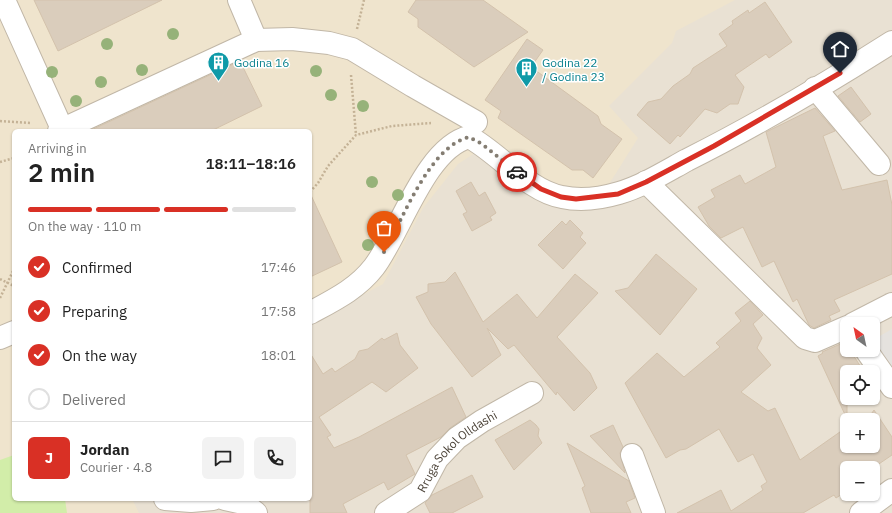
<!DOCTYPE html>
<html lang="en">
<head>
<meta charset="utf-8">
<style>
	:root { --surface:#fff; --page:#f2f2f2; --text:#222; --muted:#767676; --line:#e0e0e0; --accent:#d93025 }
	body { margin:0; font-family:"IBM Plex Sans",sans-serif; background:var(--page); color:var(--text); height:100vh; display:flex; flex-direction:column; font-size:15px; white-space:nowrap }
	* { box-sizing:border-box; margin:0 }
	p { font-size:13px; color:var(--muted) }
	.icon { flex:none; width:22px; height:22px; fill:none; stroke:currentColor; stroke-width:2; stroke-linecap:round; stroke-linejoin:round }
	.map { position:relative; flex:1; overflow:hidden }
	.details { position:absolute; left:12px; top:129px; width:300px; height:372px; display:flex; flex-direction:column; background:var(--surface); border-radius:6px; box-shadow:0 1px 3px #0004 }
	.details>* { flex:none }
	.needle { width:26px; rotate:327deg }
	.fabs { position:absolute; left:840px; top:317px; display:grid; gap:8px }
	.fabs a { display:grid; place-items:center; width:40px; height:40px; border-radius:6px; background:var(--surface); box-shadow:0 1px 3px #0004; font-size:20px }
	.pin { position:absolute; display:grid; place-items:center; width:34px; height:34px; color:#fff; margin:-41px -17px; border-radius:50% 50% 50% 0; rotate:-45deg; box-shadow:0 0 4px #0007 }
	.pin .icon { rotate:45deg }
	.courier { position:absolute; display:grid; place-items:center; width:40px; height:40px; margin:-20px; border:3px solid #d93025; border-radius:50%; background:#fff; color:#222; box-shadow:0 1px 5px #0007 }
	.headline em { font-style:normal; font-weight:600 }
	.headline div { display:flex; flex-direction:column-reverse }
	.headline { display:flex; align-items:center; justify-content:space-between; height:68px; padding:0 16px }
	h1 { font-size:26px; font-weight:600; line-height:30px }
	.bar { display:grid; grid-template-columns:repeat(4,1fr); gap:6px 4px; align-content:center; height:48px; padding:0 16px }
	.bar i { height:5px; border-radius:3px; background:var(--line) }
	.bar .active { background:var(--accent) }
	.bar p { grid-column:span 4 }
	.line { display:flex; align-items:center; gap:10px; padding:0 16px; border-top:1px solid var(--line) }
	.line div { flex:1 }
	.round { display:grid; place-items:center; flex:none; width:42px; height:42px; border-radius:6px; background:var(--page) }
	ol { padding:0 16px; list-style:none }
	li { display:flex; align-items:center; gap:12px; height:44px }
	li p { margin-inline-start:auto }
	li .icon { padding:4px; border-radius:50%; background:var(--accent); color:#fff; stroke-width:4 }
	li:last-child { color:var(--muted) }
	li i { width:22px; height:22px; border:2px solid var(--line); border-radius:50% }
	.map>svg:first-child { display:block }
	.residential { fill:#e9e1d3; fill-rule:evenodd }
	.education { fill:#efe4cd }
	.green { fill:#d2eda9 }
	.parking { fill:#e5e2de }
	.building { fill:#dacdbc; stroke:#d3c2ac }
	.lines { fill:none; stroke-linecap:round; stroke-linejoin:round }
	.minor-casing { stroke:#c1b7a7; stroke-width:24 }
	.path { stroke:#c4b296; stroke-width:2.5; stroke-dasharray:2 2; stroke-linecap:butt }
	.minor { stroke:#fff; stroke-width:22 }
	.tree { fill:#96b279 }
	.done { stroke:#847d72; stroke-width:4; stroke-dasharray:0 7.2 }
	.route { stroke:#d93025; stroke-width:5 }
	.labels { text-anchor:middle; dominant-baseline:central; stroke-width:3; stroke-linejoin:round; paint-order:stroke }
	.culture-label { font-size:12px; fill:#0d838f; stroke:#fff; text-anchor:start }
	.street-label { font-size:12px; fill:#483f34; stroke:#fff }
</style>
</head>
<body>
<div class="map">
<svg width="892" height="513" viewBox="0 0 892 513">
	<rect width="100%" height="100%" fill="#f4efe5"/>
	<!-- residential -->
	<path class="residential" d="M0,0H892V513H0ZM14,131H310V499H14ZM847,324H873V350H847ZM847,372H873V398H847ZM847,420H873V446H847ZM847,468H873V494H847Z"/>
	<!-- education -->
	<polygon class="education" points="0,0 735,0 676,31 672,43 609,106 638,138 606,189 562,193 490,143 458,164 423,208 383,284 310,323 310,131 14,131 14,499 132,499 139,513 0,513"/>
	<!-- green -->
	<polygon class="green" points="14,455 14,499 65,499 67,513 0,513 0,460"/>
	<!-- parking -->
	<polygon class="parking" points="892,329 892,369 873,340"/>
	<!-- building -->
	<g class="building">
		<polygon points="34,0 162,0 58,51"/>
		<polygon points="416,0 483,0 528,32 474,67 418,27 418,19 408,12"/>
		<polygon points="765,2 792,42 769,58 766,54 735,75 744,87 738,104 730,104 717,113 705,109 680,137 678,135 670,144 637,115 648,102 661,99 673,86 690,74 693,68 727,46 719,34 733,24 732,21 748,10 749,13"/>
		<polygon points="527,39 543,50 531,67 598,116 601,124 622,139 593,178 583,170 572,170 498,118 501,111 485,100"/>
		<polygon points="240,61 262,106 211,131 89,131"/>
		<polygon points="851,87 871,114 860,122 838,96"/>
		<polygon points="815,108 835,131 823,136 842,190 887,180 892,205 892,274 834,300 840,311 829,316 831,320 814,328 809,325 797,299 793,302 774,261 762,267 743,227 721,238 709,226 698,207 715,197 711,190 740,175 745,184 776,167 766,132"/>
		<polygon points="471,182 479,196 485,192 496,213 490,217 492,220 472,231 463,214 467,212 456,191"/>
		<polygon points="310,193 342,262 310,277"/>
		<polygon points="570,220 583,233 580,237 586,243 563,269 538,245 562,221 566,225"/>
		<polygon points="656,254 697,289 660,335 615,291 628,288"/>
		<polygon points="455,272 483,322 517,294 537,318 575,274 598,293 557,337 590,373 597,388 574,411 557,392 556,395 514,345 508,349 487,328 501,355 472,377 431,324 416,297 428,292 428,284 445,282"/>
		<polygon points="750,301 763,315 753,324 762,338 757,348 771,365 741,392 768,411 775,408 800,460 847,427 847,449 849,446 873,446 873,420 867,420 874,410 892,437 892,455 873,468 847,468 847,491 836,498 834,495 803,513 677,513 721,490 731,511 763,490 761,486 767,482 753,454 738,462 719,429 686,449 680,450 666,458 625,383 657,353 684,377 720,347 716,343 741,321 735,313"/>
		<polygon points="397,333 400,345 418,368 386,392 372,382 319,417 331,435 327,437 334,448 359,437 452,387 466,417 450,428 441,437 406,455 415,474 388,490 384,482 343,504 347,513 310,513 310,353 323,374 332,368 335,372 355,359 359,351 368,349 382,338 384,340"/>
		<polygon points="845,342 847,350 850,350 864,372 847,372 847,419 818,356 823,353 822,352"/>
		<polygon points="530,420 536,425 539,429 538,436 542,443 514,470 495,440"/>
		<polygon points="613,425 623,447 620,453 625,473 590,436"/>
		<polygon points="567,443 629,481 635,498 626,502 631,513 591,513 582,488 585,486"/>
		<polygon points="472,475 483,497 452,513 430,513 425,503 432,495"/>
	</g>
	<g class="lines">
		<defs>
			<g id="minor">
				<polyline points="4,0 63,131"/>
				<polyline points="239,0 256,40"/>
				<polyline points="815,88 879,164"/>
				<polyline points="59,131 256,40 292,39 329,43 352,49 413,86 476,122"/>
				<polyline points="646,182 805,338 815,341 847,327"/>
				<path d="M310,313C334,300 357,289 374,267C400,233 425,148 469,137C499,153 528,191 562,197C580,201 602,198 619,193C643,186 665,172 687,160C757,125 826,84 892,42"/>
				<polyline points="853,324 892,304"/>
				<polyline points="0,338 14,332"/>
				<polyline points="866,350 892,387"/>
				<polyline points="632,455 654,513"/>
				<polyline points="165,499 191,501 213,499"/>
				<polyline points="225,499 243,503 256,513"/>
				<path id="s1" d="M386,513L420,491L437,459L457,438L482,421L532,393"/>
				<polyline points="861,513 892,490"/>
			</g>
		</defs>
		<!-- minor casing -->
		<use href="#minor" class="minor-casing"/>
		<!-- path -->
		<g class="path">
			<polyline points="357,29 364,0"/>
			<polyline points="351,75 356,135"/>
			<polyline points="0,121 30,123"/>
			<polyline points="0,162 14,158"/>
			<polyline points="310,192 318,183 328,166 356,135 392,126 431,123"/>
			<polyline points="0,279 14,286"/>
			<polyline points="0,298 14,269"/>
		</g>
		<!-- minor -->
		<use href="#minor" class="minor"/>
	</g>
	<!-- trees -->
	<g class="tree">
		<circle cx="173" cy="34" r="6"/>
		<circle cx="107" cy="44" r="6"/>
		<circle cx="142" cy="70" r="6"/>
		<circle cx="316" cy="71" r="6"/>
		<circle cx="52" cy="72" r="6"/>
		<circle cx="101" cy="82" r="6"/>
		<circle cx="331" cy="95" r="6"/>
		<circle cx="76" cy="101" r="6"/>
		<circle cx="363" cy="106" r="6"/>
		<circle cx="372" cy="182" r="6"/>
		<circle cx="398" cy="195" r="6"/>
		<circle cx="368" cy="245" r="6"/>
	</g>
	<g class="lines">
		<!-- done -->
		<path class="done" d="M384,252C403,219 429,147 469,137L482,144L517,172"/>
		<!-- route -->
		<polyline class="route" points="517,172 541,189 561,197 576,199 618,194 646,182 714,146 840,73"/>
	</g>
	<!-- icons -->
	<defs>
		<symbol id="building-pin" viewBox="-11 -11 22 30"><path d="M0 17L-7.5 6A9.5 9.5 0 1 1 7.5 6Z" fill="#0f9aa8" stroke="#fff"/><path d="M-4-6H4V6H1V3H-1V6H-4ZM-2.5-4.3h1.7v1.8h-1.7ZM.8-4.3h1.7v1.8H.8ZM-2.5-1h1.7V.8h-1.7ZM.8-1h1.7V.8H.8Z" fill="#fff"/></symbol>
	</defs>
	<g fill-rule="evenodd">
		<use href="#building-pin" x="206" y="50" width="25" height="34"/>
		<use href="#building-pin" x="514" y="56" width="25" height="34"/>
	</g>
	<g class="labels">
		<!-- culture labels -->
		<g class="culture-label">
			<text x="234" y="62">Godina 16</text>
			<text x="542" y="62">Godina 22<tspan x="542" dy="14">/ Godina 23</tspan></text>
		</g>
		<!-- street labels -->
		<g class="street-label">
			<text stroke="none"><textPath href="#s1" startOffset="96">Rruga Sokol Olldashi</textPath></text>
		</g>
	</g>
</svg>
<div class="fabs">
<a><svg class="needle" viewBox="-14 -14 28 28"><path d="M0-13l5 13h-10z" fill="#e53935"/><path d="M0 13l5-13h-10z" fill="#767676"/></svg></a>
<a><svg class="icon" aria-label="locate" viewBox="0 0 24 24"><circle cx="12" cy="12" r="6"/><path d="M12 2v4M12 18v4M2 12h4M18 12h4"/></svg></a>
<a>+</a>
<a>−</a>
</div>
<div class="pin" style="left:384px;top:252px;background:#ea580c"><svg class="icon" aria-label="bag" viewBox="0 0 24 24"><path d="M5 8h14l-1 12H6zM9 8a3 3 0 0 1 6 0"/></svg></div>
<div class="pin" style="left:840px;top:73px;background:#1f2937"><svg class="icon" aria-label="home" viewBox="0 0 24 24"><path d="M3 11l9-7 9 7M6 9v11h12V9"/></svg></div>
<div class="courier" style="left:517px;top:172px"><svg class="icon" aria-label="car" viewBox="0 0 24 24"><path d="M5 17H2v-5l4-1 3-4h7l3 4 3 1v5h-3M9 17h6M6 11h13"/><circle cx="7" cy="17" r="2"/><circle cx="17" cy="17" r="2"/></svg></div>
<section class="details">
<div class="headline"><div><h1>2 min</h1><p>Arriving in</p></div><em>18:11–18:16</em></div>
<div class="bar"><i class="active"></i><i class="active"></i><i class="active"></i><i></i><p>On the way · 110 m</p></div>
<ol>
<li><svg class="icon" aria-label="check" viewBox="0 0 24 24"><path d="M5 12l5 5 9-10"/></svg>Confirmed<p>17:46</p></li>
<li><svg class="icon" aria-label="check" viewBox="0 0 24 24"><path d="M5 12l5 5 9-10"/></svg>Preparing<p>17:58</p></li>
<li><svg class="icon" aria-label="check" viewBox="0 0 24 24"><path d="M5 12l5 5 9-10"/></svg>On the way<p>18:01</p></li>
<li><i></i>Delivered</li>
</ol>
<div class="line" style="height:72px"><b class="round" style="background:var(--accent);color:#fff">J</b><div><b>Jordan</b><p>Courier · 4.8</p></div><a class="round"><svg class="icon" aria-label="chat" viewBox="0 0 24 24"><path d="M4 5h16v11H9l-5 4z"/></svg></a><a class="round"><svg class="icon" aria-label="phone" viewBox="0 0 24 24"><path d="M5 4h4l2 5-3 2q2 4 5 5l2-3 5 2v4C11 20 4 13 5 4z"/></svg></a></div>
</section>
</div>
</body>
</html>
